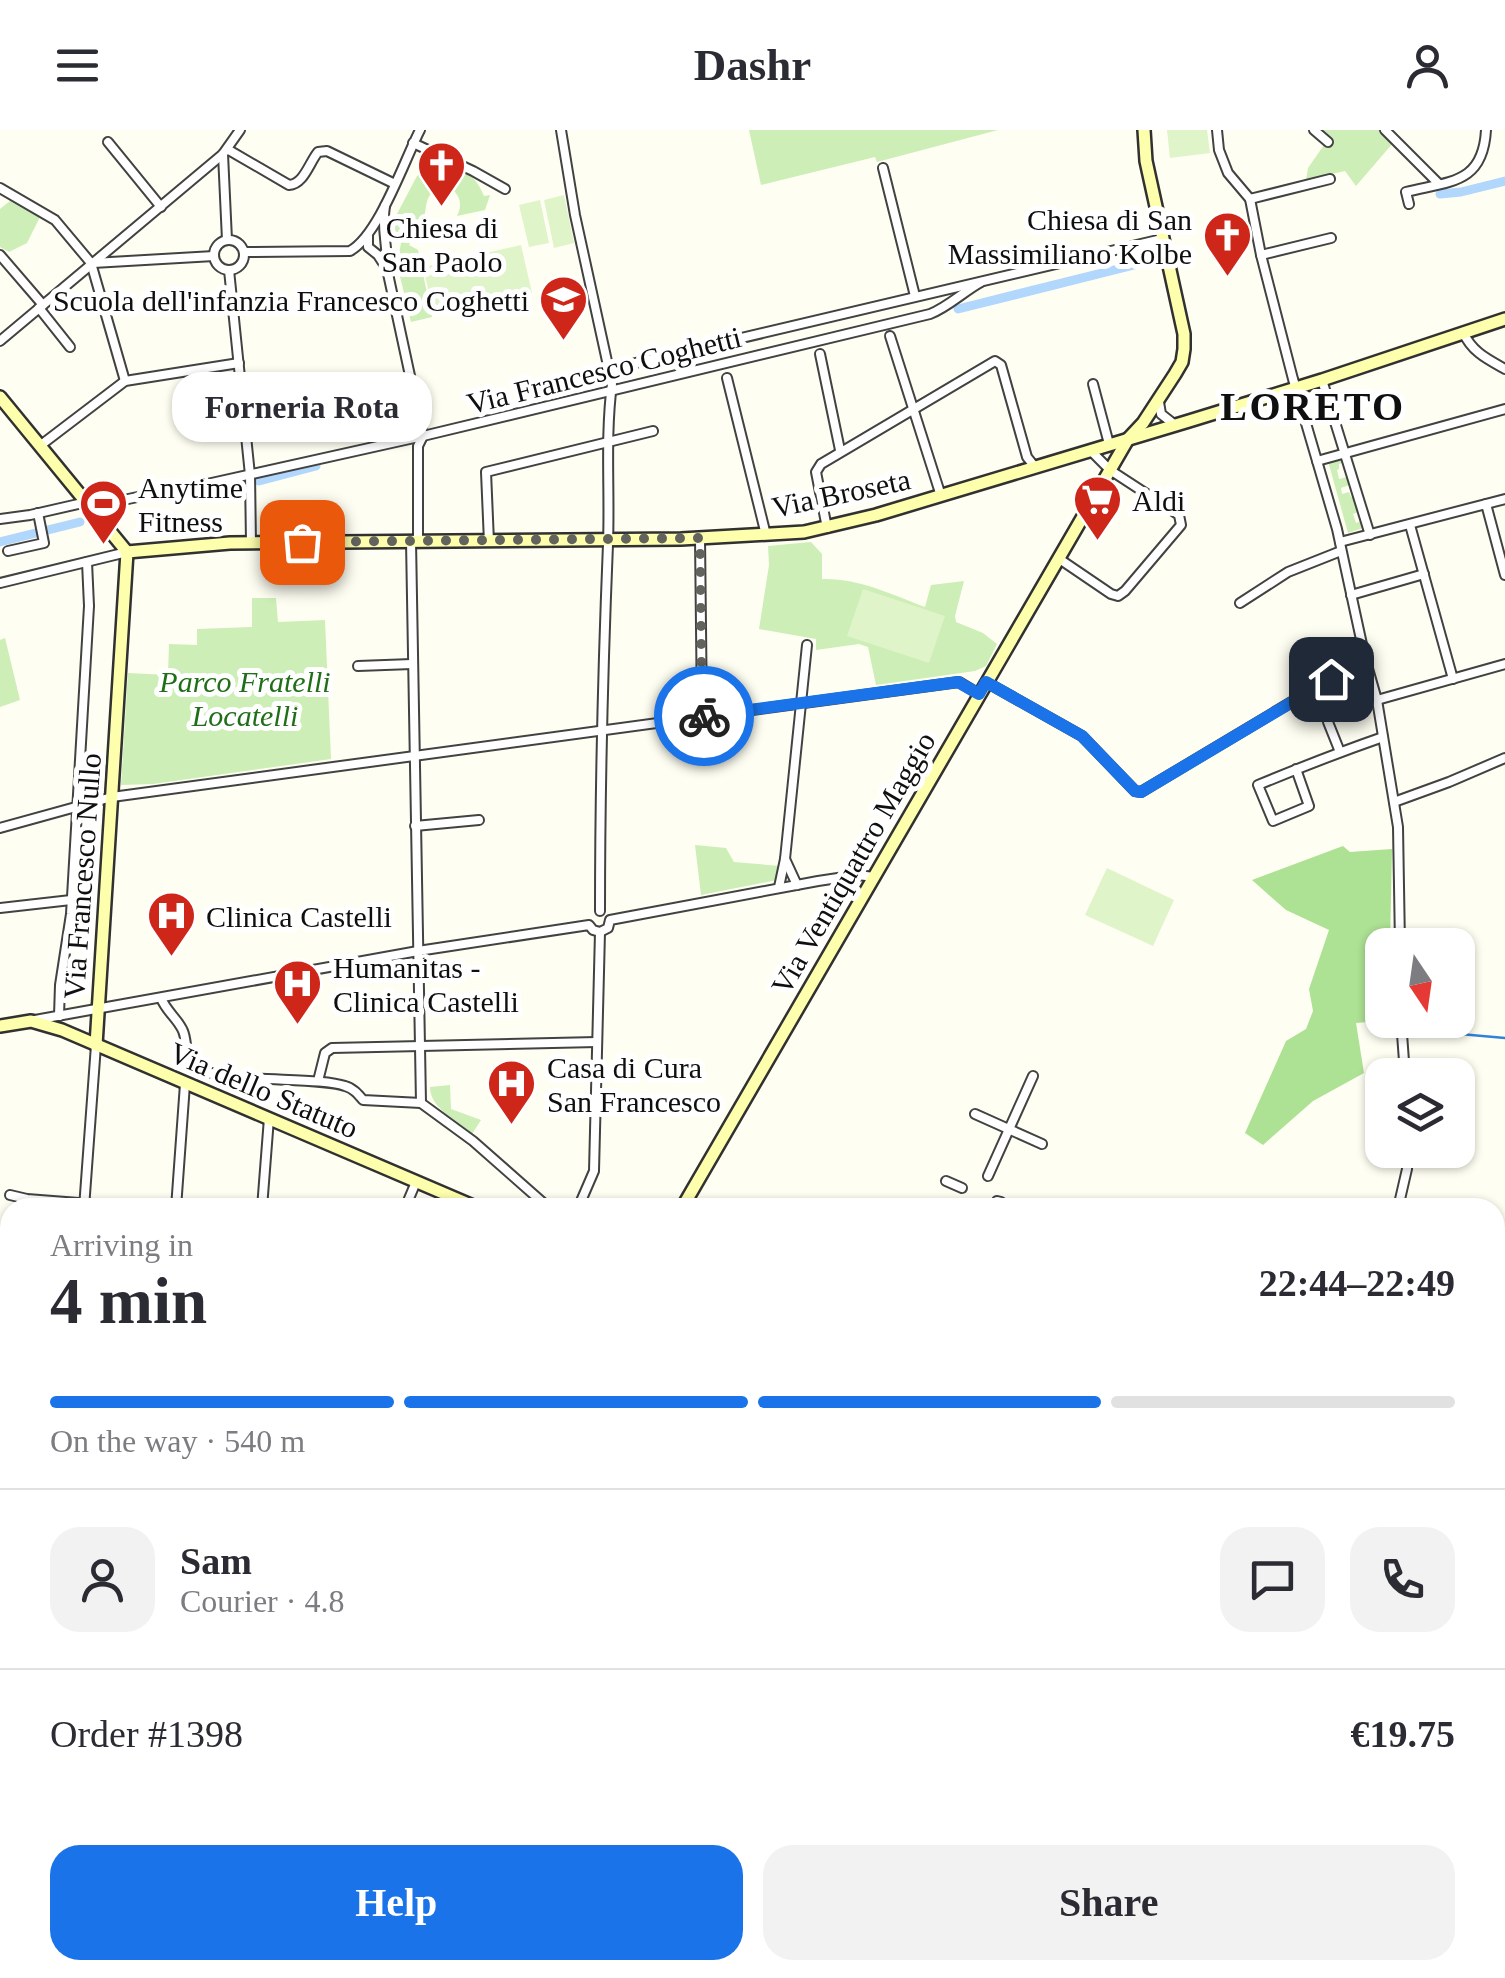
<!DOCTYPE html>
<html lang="en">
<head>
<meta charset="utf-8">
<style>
	:root { --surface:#fff; --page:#f2f2f3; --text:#2b2b33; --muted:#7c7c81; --line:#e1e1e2; --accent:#1a73e8 }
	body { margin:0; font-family:"Times New Roman",serif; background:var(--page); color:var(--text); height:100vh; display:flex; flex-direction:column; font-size:38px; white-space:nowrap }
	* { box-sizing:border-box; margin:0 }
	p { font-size:32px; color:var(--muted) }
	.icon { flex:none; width:55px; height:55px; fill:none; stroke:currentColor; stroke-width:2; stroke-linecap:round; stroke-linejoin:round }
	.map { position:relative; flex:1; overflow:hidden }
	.drawer { position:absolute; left:0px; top:1068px; width:1505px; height:782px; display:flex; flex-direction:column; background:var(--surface); border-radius:30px 30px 0 0; box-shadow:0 2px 8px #0004 }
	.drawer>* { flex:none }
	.needle { width:65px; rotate:167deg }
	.tools { position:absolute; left:1365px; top:798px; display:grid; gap:20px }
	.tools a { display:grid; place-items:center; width:110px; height:110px; border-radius:20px; background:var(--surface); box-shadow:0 2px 8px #0004; font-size:50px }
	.pin { position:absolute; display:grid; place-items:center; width:85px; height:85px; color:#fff; margin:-42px; border-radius:20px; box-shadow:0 5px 15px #0006 }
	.courier { position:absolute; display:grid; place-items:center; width:100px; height:100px; margin:-50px; border:8px solid #1a73e8; border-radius:50%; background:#fff; color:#222; box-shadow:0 2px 12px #0007 }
	.bubble { position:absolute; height:70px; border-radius:30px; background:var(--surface); box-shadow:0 2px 8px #0004; font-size:32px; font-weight:700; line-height:70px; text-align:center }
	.headline em { font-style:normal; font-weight:700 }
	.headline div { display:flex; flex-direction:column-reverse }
	.headline { display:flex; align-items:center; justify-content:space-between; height:170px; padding:0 50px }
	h1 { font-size:65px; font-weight:700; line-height:75px }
	.bar { display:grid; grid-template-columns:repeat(4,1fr); gap:15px 10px; align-content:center; height:120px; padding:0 50px }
	.bar i { height:12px; border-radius:8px; background:var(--line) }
	.bar .current { background:var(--accent) }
	.bar p { grid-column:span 4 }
	.line { display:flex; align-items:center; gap:25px; padding:0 50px; border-top:2px solid var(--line) }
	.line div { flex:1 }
	.round { display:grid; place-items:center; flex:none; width:105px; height:105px; border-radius:30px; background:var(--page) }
	.primary-button { display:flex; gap:20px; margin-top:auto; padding:20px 50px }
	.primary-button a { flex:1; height:115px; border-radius:30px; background:var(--accent); color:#fff; font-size:40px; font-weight:700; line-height:115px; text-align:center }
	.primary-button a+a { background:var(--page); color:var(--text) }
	header { display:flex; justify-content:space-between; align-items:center; height:130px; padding:0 50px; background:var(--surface); font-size:45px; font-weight:700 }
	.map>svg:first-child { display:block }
	.green { fill:#cdeeb7 }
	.forest { fill:#ade194 }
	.pitch { fill:#e0f4c9 }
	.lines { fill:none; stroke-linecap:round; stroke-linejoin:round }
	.stream { stroke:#3082db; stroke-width:2.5 }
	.canal { stroke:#b1d7fc; stroke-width:9 }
	.street-tunnel { stroke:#dbdad0; stroke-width:8; stroke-dasharray:8 4; stroke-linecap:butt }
	.street-casing { stroke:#424242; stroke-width:12 }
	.secondary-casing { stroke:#313131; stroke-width:16 }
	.street { stroke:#fff; stroke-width:8 }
	.secondary { stroke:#feffad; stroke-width:11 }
	.done { stroke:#63635e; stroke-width:10; stroke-dasharray:0 18 }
	.route { stroke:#1a73e8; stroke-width:12 }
	.labels { text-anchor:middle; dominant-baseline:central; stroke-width:10; stroke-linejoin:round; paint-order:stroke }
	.poi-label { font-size:30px; fill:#0f0f0f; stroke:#fff; text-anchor:start }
	.street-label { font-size:30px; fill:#0f0f0f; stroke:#fff }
	.park-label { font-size:30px; font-style:italic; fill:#206f18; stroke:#fff }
	.district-label { font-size:40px; font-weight:bold; letter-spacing:2.5px; fill:#0f0f0f; stroke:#fff }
</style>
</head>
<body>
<header><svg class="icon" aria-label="menu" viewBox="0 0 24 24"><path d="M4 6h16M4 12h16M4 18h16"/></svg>Dashr<svg class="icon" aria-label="person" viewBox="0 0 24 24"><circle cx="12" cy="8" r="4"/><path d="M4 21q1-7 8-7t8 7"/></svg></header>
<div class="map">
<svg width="1505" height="1848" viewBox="0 0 1505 1848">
	<rect width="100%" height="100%" fill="#fffef2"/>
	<!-- green -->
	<g class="green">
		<polygon points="749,0 998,0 877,32 875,27 761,55"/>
		<polygon points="1320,0 1380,0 1393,13 1356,56 1345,41 1306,50 1308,38 1324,15"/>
		<path d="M434,33C459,40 474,40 484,66L490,65L485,80L457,86C462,76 461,67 452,59L434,60C426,69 427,72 425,83C422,94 414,105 409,115L418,120L432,187L411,192L397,134L402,108L389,99L417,46Z"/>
		<polygon points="10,71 40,87 27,113 9,122 0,117 0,79"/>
		<polygon points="1344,327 1345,332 1339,334 1339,339 1337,340 1339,349 1347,347 1349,355 1341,358 1342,364 1349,362 1351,367 1357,366 1359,376 1357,377 1358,382 1353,384 1356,393 1361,391 1363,398 1348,403 1328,331"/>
		<path d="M811,412L822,424V449C858,448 891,464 925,477L931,455L964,451L955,486L956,492L983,503L997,514L986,536L975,541L876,555L868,517L859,514L816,520V509L759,499L769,435L768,416Z"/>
		<polygon points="252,468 276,468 278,492 325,490 331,629 153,654 121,655 128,543 168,545 169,514 197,515 197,499 252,497"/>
		<polygon points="5,508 20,570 0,577 0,510"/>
		<polygon points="695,715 726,718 734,732 780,736 777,750 701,765"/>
		<path d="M450,955L451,979L481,990L472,1004C457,989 430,979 430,957Z"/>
		<polygon points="1495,1171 1505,1171 1505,1284 1500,1290 1505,1298 1495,1320"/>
		<polygon points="0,1388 5,1411 10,1411 10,1570 5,1575 0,1573"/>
		<polygon points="1495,1505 1505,1530 1495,1646"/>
		<polygon points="1505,1749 1505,1824 1495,1839 1495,1762"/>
	</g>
	<!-- forest -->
	<g class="forest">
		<polygon points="1343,716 1350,722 1392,719 1390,815 1382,815 1382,890 1391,890 1356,893 1364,943 1313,971 1263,1015 1245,1003 1286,911 1306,899 1313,881 1309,859 1329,800 1286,780 1252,750"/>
		<polygon points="1505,1285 1505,1477 1495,1470 1495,1320 1505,1299 1500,1290"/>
		<polygon points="765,1840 880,1840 883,1848 776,1848"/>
	</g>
	<!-- pitch -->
	<g class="pitch">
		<polygon points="1167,0 1207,0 1210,23 1170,28"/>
		<polygon points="564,65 574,113 554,118 544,70"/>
		<polygon points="540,70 549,113 529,117 519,75"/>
		<polygon points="521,115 532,163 434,185 423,137"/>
		<polygon points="863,459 945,486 929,533 847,506"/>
		<polygon points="1107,738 1174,770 1153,816 1085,785"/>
	</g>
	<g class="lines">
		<!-- stream -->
		<polyline class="stream" points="1415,900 1505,908"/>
		<!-- canal -->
		<g class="canal">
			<polyline points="1440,64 1461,62 1505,51"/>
			<polyline points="958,179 1146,132"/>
			<polyline points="259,351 316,336"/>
			<polyline points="0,412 80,392"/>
		</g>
		<!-- street-tunnel -->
		<polyline class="street-tunnel" points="0,1431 10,1427"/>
		<defs>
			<g id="street">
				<path d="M561,0L575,85L612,254C605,307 610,361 608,414C603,536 600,659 600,781"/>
				<polyline points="1217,0 1219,20 1228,43 1250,69 1261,125 1293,249 1337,399 1365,528 1377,570 1398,697 1400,815"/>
				<polyline points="1314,0 1328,12"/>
				<polyline points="1385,0 1439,54"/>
				<polyline points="108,12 161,77"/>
				<polyline points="413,13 473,41 505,59"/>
				<path d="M227,19L289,55C304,54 309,33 318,22L327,21L395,54"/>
				<polyline points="223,24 227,110"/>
				<polyline points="883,38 915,166"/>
				<polyline points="0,58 55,90 91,133 125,251"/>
				<polyline points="1250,69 1330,49"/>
				<path d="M1409,74L1406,62C1450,51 1483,54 1486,0"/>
				<path d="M385,76C381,99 388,117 387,139L423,306L418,316V411"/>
				<polyline points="368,106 368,117 378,125 387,139"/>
				<circle cx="229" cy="125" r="15"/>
				<path d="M244,122L350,121C379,105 404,31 420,0"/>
				<polyline points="0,125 43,175"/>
				<polyline points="1261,125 1331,108"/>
				<polyline points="93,133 214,126"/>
				<polyline points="229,140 250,345 251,413"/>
				<polyline points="39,178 70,217"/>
				<path d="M1463,202C1472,222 1487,229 1505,239"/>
				<polyline points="890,206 941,366"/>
				<polyline points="0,211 223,24 240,0"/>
				<polyline points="820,224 840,320"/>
				<polyline points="610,239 1162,109"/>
				<polyline points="727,248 766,405"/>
				<polyline points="1322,250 1370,405"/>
				<polyline points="1093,254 1109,314"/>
				<polyline points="1159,272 1161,284 1175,295"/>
				<polyline points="41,315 125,251 239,233"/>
				<polyline points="1317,331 1505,279"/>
				<polyline points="1486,374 1505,445"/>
				<path d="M93,379L105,374L184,357L189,358L423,306L930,184C948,177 963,162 981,152"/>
				<polyline points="0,389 30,385 87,372"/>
				<polyline points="1410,395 1453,549"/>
				<polyline points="827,398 816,342 821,334 995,231 1001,235 1027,327 1035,337"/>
				<polyline points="700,408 702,586"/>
				<polyline points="411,411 421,973"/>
				<polyline points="489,412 486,342 653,301"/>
				<polyline points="1340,412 1505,369"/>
				<polyline points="8,421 44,413 38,383"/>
				<polyline points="1058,428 1111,464 1118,466 1125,461 1181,395 1179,385 1110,340 1090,320"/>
				<polyline points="0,453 127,422"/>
				<polyline points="1351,465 1424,444"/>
				<polyline points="1240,473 1288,442 1341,421"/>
				<polyline points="358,536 412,534"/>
				<polyline points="986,552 1082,606 1135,661 1141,662 1365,528"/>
				<polyline points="1377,570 1505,534"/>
				<polyline points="1328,592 1340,622"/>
				<path d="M1296,639L1309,676L1273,691L1258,655C1299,638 1340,622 1383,607"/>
				<polyline points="1394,672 1449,652 1505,628"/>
				<polyline points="415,696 479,690"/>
				<polyline points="0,698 112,667 959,552 979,564"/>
				<polyline points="785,729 797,755"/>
				<polyline points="779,757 785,729 807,515"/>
				<polyline points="0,778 71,770"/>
				<polyline points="600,802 608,798 610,790 818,751 858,745 874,747"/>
				<path d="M161,868C166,881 178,889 183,901C187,910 185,923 191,932C206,956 314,945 345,956C353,958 358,964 363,970L421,973L473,1011L549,1078"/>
				<polyline points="59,886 60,855 71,784 89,476 87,432"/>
				<polyline points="35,890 418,821 589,795 593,800 600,802"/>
				<polyline points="1401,890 1405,945"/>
				<polyline points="318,951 325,923 332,918 597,912"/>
				<polyline points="975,984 1042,1014"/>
				<polyline points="988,1046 1033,946"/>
				<polyline points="946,1051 962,1058"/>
				<polyline points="10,1065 27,1069 143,1078"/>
				<polyline points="997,1071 1001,1072"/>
				<polyline points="84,1078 96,915"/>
				<polyline points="176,1078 185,954"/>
				<polyline points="262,1078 269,988"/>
				<polyline points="405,1078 416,1052"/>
				<polyline points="578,1078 594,1041 600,802"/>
				<polyline points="1398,1078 1407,1039 1408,1020"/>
				<polyline points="1495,1169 1505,1169"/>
				<polyline points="0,1284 10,1311"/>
				<polyline points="0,1594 10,1580"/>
				<polyline points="1495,1696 1498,1687 1505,1583"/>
				<polyline points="0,1776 2,1775 6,1746 10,1742"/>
				<polyline points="176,1840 189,1848"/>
				<polyline points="338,1840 348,1848"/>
				<polyline points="949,1840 952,1848"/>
				<polyline points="1127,1840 1129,1848"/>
				<polyline points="122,1848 128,1840"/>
				<polyline points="1432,1848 1435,1840"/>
			</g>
			<g id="secondary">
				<polyline points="0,267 127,422"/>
				<polyline points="127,422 230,413 681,409 804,402 876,385 1189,291 1322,250 1505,189"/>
				<polyline points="0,896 31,891 62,900 478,1078"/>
				<polyline points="96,915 127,422"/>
				<polyline points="682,1078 1128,309 1143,293 1175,244 1182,232 1184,219 1184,204 1146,31 1144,0"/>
				<polyline points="0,1707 10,1687"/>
				<polyline points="193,1840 206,1848"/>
			</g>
		</defs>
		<!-- street casing -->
		<use href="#street" class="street-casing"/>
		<!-- secondary casing -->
		<use href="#secondary" class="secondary-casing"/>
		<!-- street -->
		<use href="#street" class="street"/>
		<!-- secondary -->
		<use href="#secondary" class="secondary"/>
	</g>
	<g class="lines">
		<!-- done -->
		<polyline class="done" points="302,412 700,408 702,586 704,586"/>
		<!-- route -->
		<polyline class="route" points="704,586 958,552 979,564 986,552 1082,606 1135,661 1141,662 1331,549"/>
	</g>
	<!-- icons -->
	<defs>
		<symbol id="church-pin" viewBox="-11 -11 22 30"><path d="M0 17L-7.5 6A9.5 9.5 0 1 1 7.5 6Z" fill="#ce2618" stroke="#fff"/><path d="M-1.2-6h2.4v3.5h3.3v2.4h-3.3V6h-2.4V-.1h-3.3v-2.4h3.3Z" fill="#fff"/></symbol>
		<symbol id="school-pin" viewBox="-11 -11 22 30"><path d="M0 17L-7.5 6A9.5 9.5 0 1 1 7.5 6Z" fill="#ce2618" stroke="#fff"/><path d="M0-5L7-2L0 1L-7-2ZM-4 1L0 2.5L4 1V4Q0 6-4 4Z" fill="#fff"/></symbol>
		<symbol id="supermarket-pin" viewBox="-11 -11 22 30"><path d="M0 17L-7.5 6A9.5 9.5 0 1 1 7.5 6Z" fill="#ce2618" stroke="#fff"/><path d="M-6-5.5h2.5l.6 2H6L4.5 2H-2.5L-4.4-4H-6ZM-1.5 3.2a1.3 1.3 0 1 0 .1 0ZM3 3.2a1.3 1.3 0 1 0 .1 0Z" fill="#fff"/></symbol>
		<symbol id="stadium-pin" viewBox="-11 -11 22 30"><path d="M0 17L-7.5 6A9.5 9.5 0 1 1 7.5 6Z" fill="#ce2618" stroke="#fff"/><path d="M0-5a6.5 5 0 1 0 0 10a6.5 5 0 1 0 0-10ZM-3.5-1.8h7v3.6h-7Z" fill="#fff"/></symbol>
		<symbol id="hospital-pin" viewBox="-11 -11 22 30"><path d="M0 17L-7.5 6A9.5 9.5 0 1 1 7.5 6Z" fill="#ce2618" stroke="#fff"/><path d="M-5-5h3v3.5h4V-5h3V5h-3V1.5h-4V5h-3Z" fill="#fff"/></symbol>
	</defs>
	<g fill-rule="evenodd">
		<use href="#church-pin" x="414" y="8" width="55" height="75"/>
		<use href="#church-pin" x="1200" y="78" width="55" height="75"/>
		<use href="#school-pin" x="536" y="142" width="55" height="75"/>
		<use href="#supermarket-pin" x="1070" y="342" width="55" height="75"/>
		<use href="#stadium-pin" x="76" y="346" width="55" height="75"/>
		<use href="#hospital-pin" x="144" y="758" width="55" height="75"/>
		<use href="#hospital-pin" x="270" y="826" width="55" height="75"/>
		<use href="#hospital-pin" x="484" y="926" width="55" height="75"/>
	</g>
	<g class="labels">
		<!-- poi labels -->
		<g class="poi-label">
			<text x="1192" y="89" text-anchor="end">Chiesa di San<tspan x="1192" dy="34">Massimiliano Kolbe</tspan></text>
			<text x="442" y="97" text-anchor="middle">Chiesa di<tspan x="442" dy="34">San Paolo</tspan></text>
			<text x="529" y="170" text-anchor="end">Scuola dell'infanzia Francesco Coghetti</text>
			<text x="138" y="357">Anytime<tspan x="138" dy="34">Fitness</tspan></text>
			<text x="1132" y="370">Aldi</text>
			<text x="206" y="786">Clinica Castelli</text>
			<text x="333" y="837">Humanitas -<tspan x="333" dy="34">Clinica Castelli</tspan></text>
			<text x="547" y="937">Casa di Cura<tspan x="547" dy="34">San Francesco</tspan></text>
		</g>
		<!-- street labels -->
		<g class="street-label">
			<text transform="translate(604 240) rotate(-14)">Via Francesco Coghetti</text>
			<text transform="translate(841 363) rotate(-12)">Via Broseta</text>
			<text transform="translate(853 733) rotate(-60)">Via Ventiquattro Maggio</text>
			<text transform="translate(82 746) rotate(-86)">Via Francesco Nullo</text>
			<text transform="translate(264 960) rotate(23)">Via dello Statuto</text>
		</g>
		<!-- park labels -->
		<g class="park-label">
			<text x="245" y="551">Parco Fratelli<tspan x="245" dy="34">Locatelli</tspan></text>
		</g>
		<!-- district labels -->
		<g class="district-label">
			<text x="1313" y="276">LORETO</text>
		</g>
	</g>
</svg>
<div class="tools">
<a><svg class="needle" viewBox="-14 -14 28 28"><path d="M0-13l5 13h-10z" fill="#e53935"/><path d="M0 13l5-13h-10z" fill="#7c7c81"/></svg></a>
<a><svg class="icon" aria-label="layers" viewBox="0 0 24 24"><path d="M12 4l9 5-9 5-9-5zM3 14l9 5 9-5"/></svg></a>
</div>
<div class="pin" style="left:302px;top:412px;background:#ea580c"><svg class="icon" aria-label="bag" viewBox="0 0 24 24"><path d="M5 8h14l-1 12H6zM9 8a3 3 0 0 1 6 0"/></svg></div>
<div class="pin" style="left:1331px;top:549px;background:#1f2937"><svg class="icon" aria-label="home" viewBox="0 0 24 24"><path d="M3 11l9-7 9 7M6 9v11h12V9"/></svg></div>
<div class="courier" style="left:704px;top:586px"><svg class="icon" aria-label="bike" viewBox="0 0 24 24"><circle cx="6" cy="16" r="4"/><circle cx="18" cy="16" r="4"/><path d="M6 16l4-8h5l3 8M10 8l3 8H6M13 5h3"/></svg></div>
<div class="bubble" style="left:172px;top:242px;width:260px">Forneria Rota</div>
<section class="drawer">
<div class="headline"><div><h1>4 min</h1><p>Arriving in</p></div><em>22:44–22:49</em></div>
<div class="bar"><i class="current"></i><i class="current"></i><i class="current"></i><i></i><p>On the way · 540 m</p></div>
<div class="line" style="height:180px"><a class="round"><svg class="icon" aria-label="person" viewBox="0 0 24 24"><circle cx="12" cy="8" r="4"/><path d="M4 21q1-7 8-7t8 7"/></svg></a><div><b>Sam</b><p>Courier · 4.8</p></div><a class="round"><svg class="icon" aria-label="chat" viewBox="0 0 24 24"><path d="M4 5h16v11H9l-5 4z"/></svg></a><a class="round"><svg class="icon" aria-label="phone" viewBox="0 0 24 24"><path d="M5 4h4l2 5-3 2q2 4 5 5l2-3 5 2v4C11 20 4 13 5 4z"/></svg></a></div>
<div class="line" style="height:130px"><div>Order #1398</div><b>€19.75</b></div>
<div class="primary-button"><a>Help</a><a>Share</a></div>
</section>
</div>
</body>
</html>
